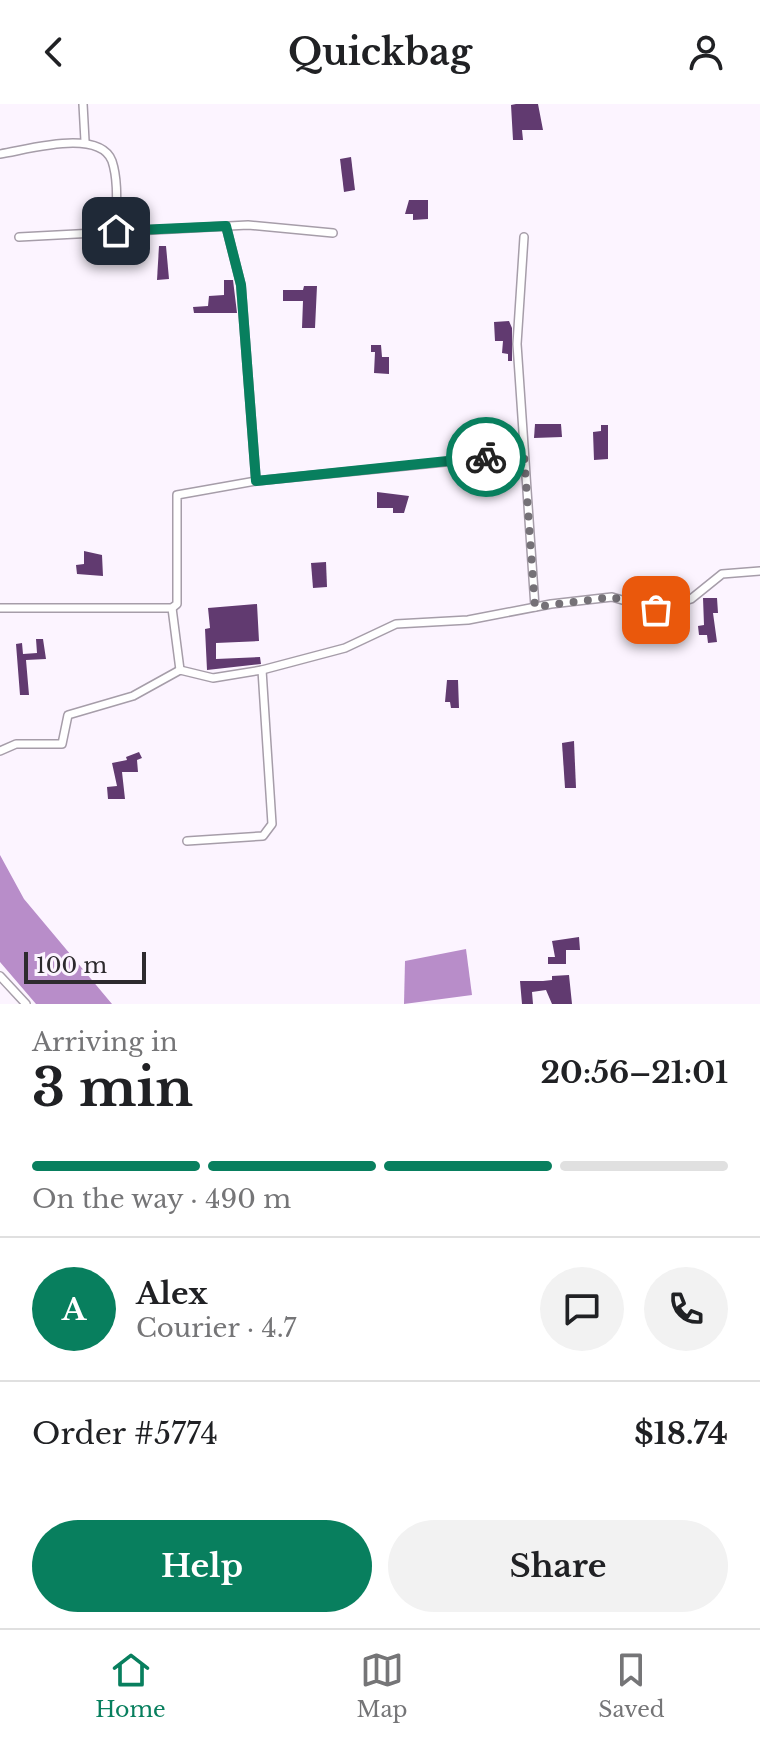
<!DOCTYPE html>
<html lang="en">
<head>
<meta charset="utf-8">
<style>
	:root { --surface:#fff; --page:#f2f2f2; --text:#202124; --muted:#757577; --line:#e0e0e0; --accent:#087f5e }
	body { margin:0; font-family:"Libre Baskerville",serif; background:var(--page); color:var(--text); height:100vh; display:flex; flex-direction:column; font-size:30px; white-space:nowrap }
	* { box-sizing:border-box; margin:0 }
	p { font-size:26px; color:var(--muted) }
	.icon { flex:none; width:44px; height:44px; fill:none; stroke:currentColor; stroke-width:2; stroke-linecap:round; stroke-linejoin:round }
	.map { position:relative; height:900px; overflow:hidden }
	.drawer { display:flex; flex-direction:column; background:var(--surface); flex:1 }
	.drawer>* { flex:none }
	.scale { position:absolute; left:24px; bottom:20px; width:122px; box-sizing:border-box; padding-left:8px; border:4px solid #2d2a2e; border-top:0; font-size:22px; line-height:28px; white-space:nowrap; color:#2d2a2e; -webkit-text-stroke:6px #fcf4ff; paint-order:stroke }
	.pin { position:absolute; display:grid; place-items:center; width:68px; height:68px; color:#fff; margin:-34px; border-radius:16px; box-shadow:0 4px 12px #0006 }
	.courier { position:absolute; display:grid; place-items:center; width:80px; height:80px; margin:-40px; border:6px solid #087f5e; border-radius:50%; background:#fff; color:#222; box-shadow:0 2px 10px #0007 }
	.headline em { font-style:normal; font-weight:700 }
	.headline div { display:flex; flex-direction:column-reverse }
	.headline { display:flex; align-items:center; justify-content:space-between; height:136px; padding:0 32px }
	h1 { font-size:52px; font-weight:700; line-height:60px }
	.bar { display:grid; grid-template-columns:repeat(4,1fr); gap:12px 8px; align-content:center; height:96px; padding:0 32px }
	.bar i { height:10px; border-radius:6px; background:var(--line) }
	.bar .on { background:var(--accent) }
	.bar p { grid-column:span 4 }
	.line { display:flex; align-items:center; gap:20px; padding:0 32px; border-top:2px solid var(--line) }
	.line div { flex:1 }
	.round { display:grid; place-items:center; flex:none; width:84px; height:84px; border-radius:42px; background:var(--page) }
	.action { display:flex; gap:16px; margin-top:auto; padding:16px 32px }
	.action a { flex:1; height:92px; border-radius:48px; background:var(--accent); color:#fff; font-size:32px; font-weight:700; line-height:92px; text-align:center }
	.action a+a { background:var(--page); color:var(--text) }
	header { display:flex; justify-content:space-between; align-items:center; height:104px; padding:0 32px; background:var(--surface); font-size:36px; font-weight:700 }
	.tabs { display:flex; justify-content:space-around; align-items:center; height:112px; border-top:2px solid var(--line); background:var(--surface); font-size:22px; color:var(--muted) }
	.tabs a { display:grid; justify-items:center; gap:4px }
	.tabs .on { color:var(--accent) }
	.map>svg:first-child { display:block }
	.water { fill:#b88dc9 }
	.building { fill:#613a70 }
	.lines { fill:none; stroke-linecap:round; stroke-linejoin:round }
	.street-casing { stroke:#a69da9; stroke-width:10 }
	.street { stroke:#fff; stroke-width:7 }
	.done { stroke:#757177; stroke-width:8; stroke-dasharray:0 14.4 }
	.route { stroke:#087f5e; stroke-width:10 }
</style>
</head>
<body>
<header><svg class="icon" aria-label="back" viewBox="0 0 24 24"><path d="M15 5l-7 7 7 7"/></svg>Quickbag<svg class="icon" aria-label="person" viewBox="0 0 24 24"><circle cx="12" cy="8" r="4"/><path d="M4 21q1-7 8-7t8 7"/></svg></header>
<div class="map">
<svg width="760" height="900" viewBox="0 0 760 900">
	<rect width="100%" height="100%" fill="#fcf4ff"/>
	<!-- water -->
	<g class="water">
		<polygon points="0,751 24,795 112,900 36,900 0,858"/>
		<polygon points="466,845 472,891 404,900 405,857"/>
	</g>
	<!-- building -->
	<g class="building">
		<polygon points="516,0 538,0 543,26 522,26 523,36 513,36 511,1"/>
		<polygon points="351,53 355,86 344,88 340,55"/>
		<polygon points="409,96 428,96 428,115 413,116 413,110 405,110"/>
		<polygon points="159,142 166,142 169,175 157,176"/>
		<polygon points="224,176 233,176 237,209 194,209 193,203 208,202 209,192 224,191"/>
		<polygon points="304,182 317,182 315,224 302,224 303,197 283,197 283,186 303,186"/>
		<polygon points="509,217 512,224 512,257 508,257 508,250 502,249 503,237 495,237 494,218"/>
		<polygon points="371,241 381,241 382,253 389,253 389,270 374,269 375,248 371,248"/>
		<polygon points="535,320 561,320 562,333 534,334"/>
		<polygon points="601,321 608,321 608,355 594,356 593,328 601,327"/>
		<polygon points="377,388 409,392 404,409 393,409 393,404 377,404"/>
		<polygon points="84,447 102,451 103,472 77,470 76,461 84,460"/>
		<polygon points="326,458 327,483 313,484 311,459"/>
		<polygon points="703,494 717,494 718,509 713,509 717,538 708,539 707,531 699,531 698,522 704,521"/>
		<polygon points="257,500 259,537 216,539 216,555 260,553 261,560 207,566 205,525 210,524 208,504"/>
		<polygon points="36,535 43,535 46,555 26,556 29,591 20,591 16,540 22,539 23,550 37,549"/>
		<polygon points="447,576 458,576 459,604 451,604 450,598 445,598"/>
		<polygon points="574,637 576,684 565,684 562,639"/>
		<polygon points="139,648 142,654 137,656 138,668 122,668 125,695 108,695 107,683 117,682 112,659 127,656 126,653"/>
		<polygon points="579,833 580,846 566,846 566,860 548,860 548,853 555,853 552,837"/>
		<polygon points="569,871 572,900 552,900 546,886 532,888 533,900 522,900 520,877 543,877 552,876 552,872"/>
	</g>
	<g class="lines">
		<defs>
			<g id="street">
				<polyline points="83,0 85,37"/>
				<path d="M0,50C27,46 99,24 112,57C119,78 116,105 116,127"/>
				<polyline points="226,122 241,181 256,377"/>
				<polyline points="19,133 248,121 333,129"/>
				<polyline points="524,133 517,240 535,503"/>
				<polyline points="0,504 172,504 177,500 177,391 256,377 524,350"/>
				<polyline points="172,504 180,566"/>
				<polyline points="0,647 16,640 62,640 68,611 133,592 180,566 213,574 262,566 345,544 396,520 468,516 551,500 612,493 656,506 691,495 722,470 760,467"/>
				<polyline points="187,737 263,732 272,720 262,566"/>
				<polyline points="0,872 26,900"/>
			</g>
		</defs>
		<!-- street casing -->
		<use href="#street" class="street-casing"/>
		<!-- street -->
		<use href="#street" class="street"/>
	</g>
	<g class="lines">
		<!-- done -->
		<polyline class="done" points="486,353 524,350 535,503 612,493 656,506"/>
		<!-- route -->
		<polyline class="route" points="116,127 226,122 241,181 256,377 486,353"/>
	</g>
</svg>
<div class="scale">100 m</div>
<div class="pin" style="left:656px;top:506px;background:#ea580c"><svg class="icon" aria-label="bag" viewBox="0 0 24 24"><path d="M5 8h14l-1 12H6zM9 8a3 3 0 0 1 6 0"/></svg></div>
<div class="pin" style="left:116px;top:127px;background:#1f2937"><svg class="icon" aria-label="home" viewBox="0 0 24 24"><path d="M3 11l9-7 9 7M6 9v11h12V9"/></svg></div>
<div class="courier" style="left:486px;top:353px"><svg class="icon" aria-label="bike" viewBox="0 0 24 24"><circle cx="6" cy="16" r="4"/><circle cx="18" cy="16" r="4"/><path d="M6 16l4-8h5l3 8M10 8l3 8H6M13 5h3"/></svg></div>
</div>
<section class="drawer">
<div class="headline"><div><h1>3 min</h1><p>Arriving in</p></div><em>20:56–21:01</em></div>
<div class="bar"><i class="on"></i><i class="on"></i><i class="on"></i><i></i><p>On the way · 490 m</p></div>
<div class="line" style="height:144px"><b class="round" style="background:var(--accent);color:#fff">A</b><div><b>Alex</b><p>Courier · 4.7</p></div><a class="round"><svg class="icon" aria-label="chat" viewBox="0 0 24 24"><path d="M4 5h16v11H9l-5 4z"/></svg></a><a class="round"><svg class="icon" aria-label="phone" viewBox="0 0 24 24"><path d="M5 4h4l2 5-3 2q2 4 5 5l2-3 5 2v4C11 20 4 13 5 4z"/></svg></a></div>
<div class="line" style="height:104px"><div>Order #5774</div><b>$18.74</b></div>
<div class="action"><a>Help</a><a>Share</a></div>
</section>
<nav class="tabs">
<a class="on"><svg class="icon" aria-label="home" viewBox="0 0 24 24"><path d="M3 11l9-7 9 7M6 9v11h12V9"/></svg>Home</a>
<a><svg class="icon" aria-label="map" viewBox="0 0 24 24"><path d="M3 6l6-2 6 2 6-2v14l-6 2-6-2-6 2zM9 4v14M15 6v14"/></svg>Map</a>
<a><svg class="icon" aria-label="saved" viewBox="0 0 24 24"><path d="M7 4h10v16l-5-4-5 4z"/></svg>Saved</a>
</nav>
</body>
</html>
